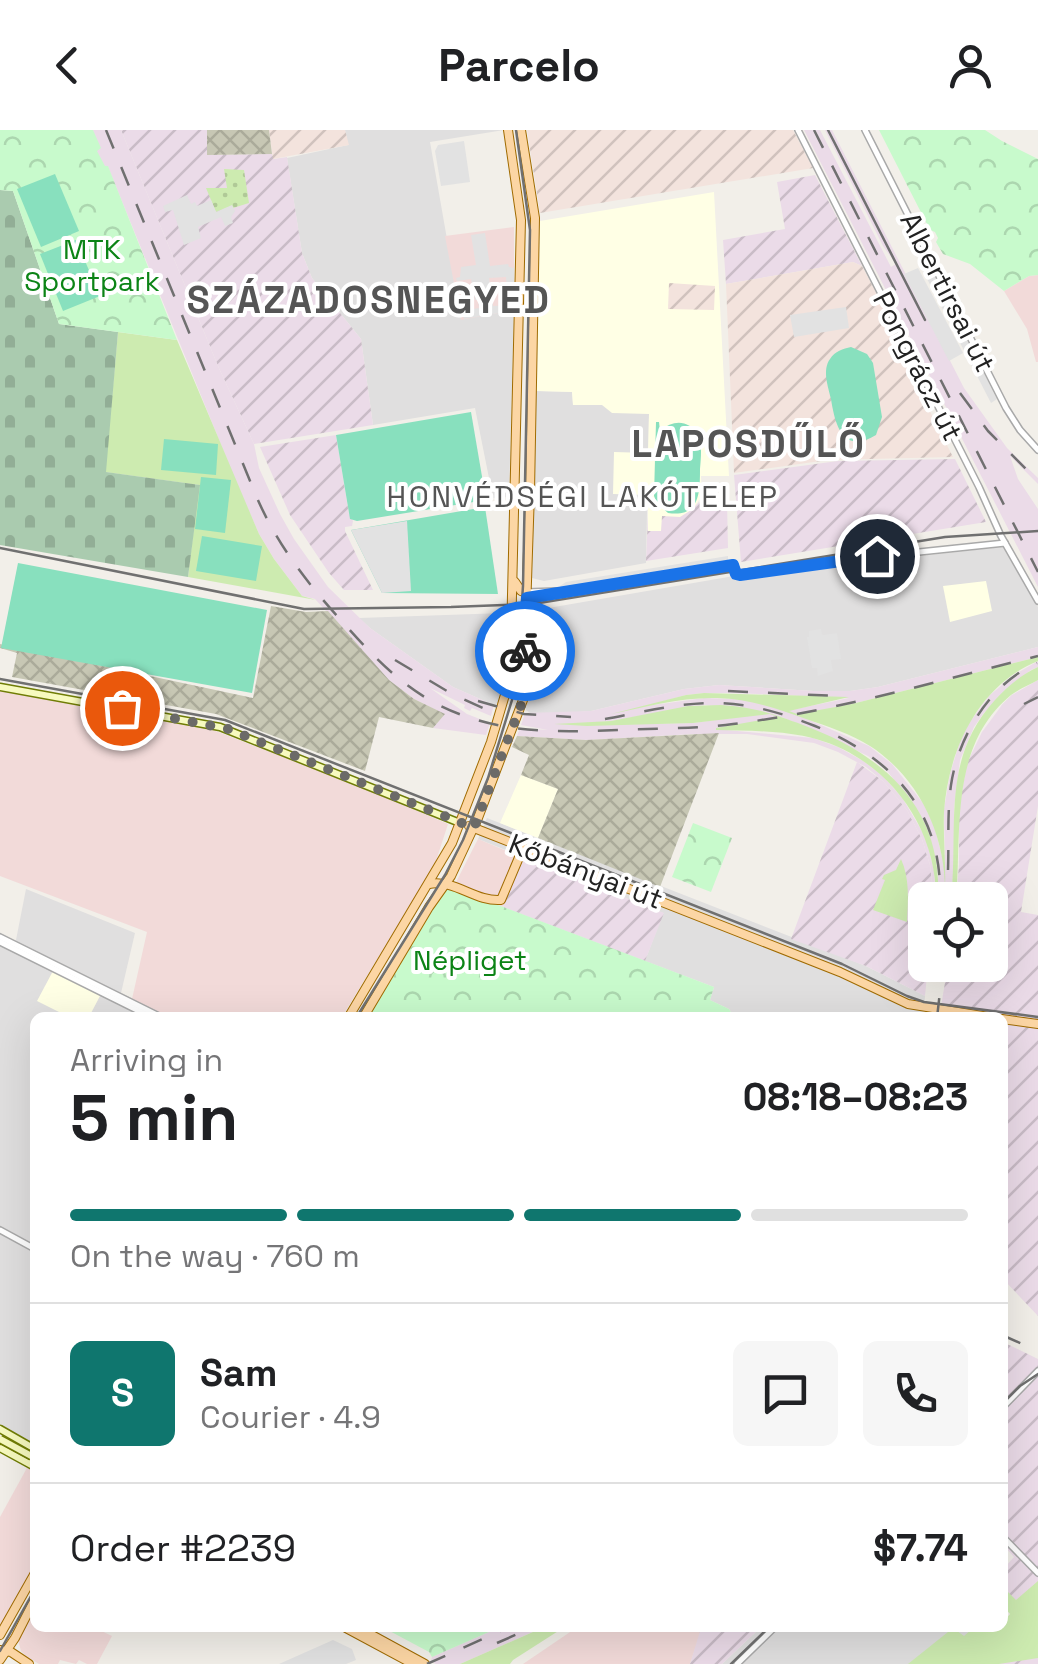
<!DOCTYPE html>
<html lang="en">
<head>
<meta charset="utf-8">
<style>
	:root { --surface:#fff; --page:#f6f6f6; --text:#202124; --muted:#757577; --line:#e0e0e0; --accent:#0f766e }
	body { margin:0; font-family:"Space Grotesk",sans-serif; background:var(--page); color:var(--text); height:100vh; display:flex; flex-direction:column; font-size:38px; white-space:nowrap }
	* { box-sizing:border-box; margin:0 }
	p { font-size:32px; color:var(--muted) }
	.icon { flex:none; width:55px; height:55px; fill:none; stroke:currentColor; stroke-width:2; stroke-linecap:round; stroke-linejoin:round }
	.map { position:relative; flex:1; overflow:hidden }
	.sheet { position:absolute; left:30px; top:882px; width:978px; height:620px; display:flex; flex-direction:column; background:var(--surface); border-radius:15px; box-shadow:0 10px 40px #0002 }
	.sheet>* { flex:none }
	.fabs { position:absolute; left:908px; top:752px; display:grid; gap:20px }
	.fabs a { display:grid; place-items:center; width:100px; height:100px; border-radius:15px; background:var(--surface); box-shadow:0 10px 40px #0002; font-size:50px }
	.pin { position:absolute; display:grid; place-items:center; width:85px; height:85px; color:#fff; margin:-42px; border:5px solid #fff; border-radius:50%; box-shadow:0 2px 10px #0007 }
	.courier { position:absolute; display:grid; place-items:center; width:100px; height:100px; margin:-50px; border:8px solid #1a73e8; border-radius:50%; background:#fff; color:#222; box-shadow:0 2px 12px #0007 }
	.head em { font-style:normal; font-weight:600 }
	.head div { display:flex; flex-direction:column-reverse }
	.head { display:flex; align-items:center; justify-content:space-between; height:170px; padding:0 40px }
	h1 { font-size:65px; font-weight:600; line-height:75px }
	.bar { display:grid; grid-template-columns:repeat(4,1fr); gap:15px 10px; align-content:center; height:120px; padding:0 40px }
	.bar i { height:12px; border-radius:8px; background:var(--line) }
	.bar .selected { background:var(--accent) }
	.bar p { grid-column:span 4 }
	.line { display:flex; align-items:center; gap:25px; padding:0 40px; border-top:2px solid var(--line) }
	.line div { flex:1 }
	.round { display:grid; place-items:center; flex:none; width:105px; height:105px; border-radius:15px; background:var(--page) }
	header { display:flex; justify-content:space-between; align-items:center; height:130px; padding:0 40px; background:var(--surface); font-size:45px; font-weight:600 }
	.map>svg:first-child { display:block }
	.residential { fill:#e0dfdf }
	.commercial { fill:#f2dad9 }
	.industrial { fill:url(#industrial-furrows) }
	.education { fill:#ffffe5 }
	.military { fill:url(#military-furrows) }
	.railway { fill:#ebdbe8; fill-rule:evenodd }
	.construction { fill:url(#construction-cross-hatch) }
	.grass { fill:#cdebb0 }
	.cemetery { fill:url(#cemetery-stones) }
	.park { fill:url(#park-crowns) }
	.garden { fill:url(#garden-dots) }
	.pitch { fill:#88e0be }
	.parking { fill:#e2e2e2 }
	.lines { fill:none; stroke-linecap:round; stroke-linejoin:round }
	.tertiary-casing { stroke:#a9a9a9; stroke-width:8 }
	.secondary-casing { stroke:#707d05; stroke-width:9 }
	.primary-casing { stroke:#a06b00; stroke-width:10 }
	.tertiary { stroke:#fff; stroke-width:5 }
	.secondary { stroke:#f7fabf; stroke-width:6 }
	.primary { stroke:#fcd6a4; stroke-width:8 }
	.tram { stroke:#707070; stroke-width:2.5 }
	.rail { stroke:#707070; stroke-width:2.5; stroke-dasharray:20 20; stroke-linecap:butt }
	.secondary-bridge-casing { stroke:#707d05; stroke-width:9; stroke-linecap:butt }
	.secondary-bridge { stroke:#f7fabf; stroke-width:6 }
	.done { stroke:#6b6a68; stroke-width:10; stroke-dasharray:0 18 }
	.route { stroke:#1a73e8; stroke-width:12 }
	.labels { text-anchor:middle; dominant-baseline:central; stroke-width:8; stroke-linejoin:round; paint-order:stroke }
	.park-label { font-size:28px; fill:#0c8416; stroke:#fff }
	.street-label { font-size:28px; fill:#222; stroke:#fff }
	.neighbourhood-label { font-size:30px; letter-spacing:2.5px; fill:#555; stroke:#fff }
	.district-label { font-size:38px; font-weight:bold; letter-spacing:2.5px; fill:#555; stroke:#fff }
</style>
</head>
<body>
<header><svg class="icon" aria-label="back" viewBox="0 0 24 24"><path d="M15 5l-7 7 7 7"/></svg>Parcelo<svg class="icon" aria-label="person" viewBox="0 0 24 24"><circle cx="12" cy="8" r="4"/><path d="M4 21q1-7 8-7t8 7"/></svg></header>
<div class="map">
<svg width="1038" height="1534" viewBox="0 0 1038 1534">
	<defs>
		<pattern id="industrial-furrows" width="10" height="10" patternUnits="userSpaceOnUse" patternTransform="scale(2.5)"><rect width="10" height="10" fill="#ebdbe8"/><path d="M-1 1l2-2M0 10L10 0M9 11l2-2" fill="none" stroke="#c9bcc7"/></pattern>
		<pattern id="military-furrows" width="10" height="10" patternUnits="userSpaceOnUse" patternTransform="scale(2.5)"><rect width="10" height="10" fill="#f3e3dd"/><path d="M-1 1l2-2M0 10L10 0M9 11l2-2" fill="none" stroke="#d0c2bd"/></pattern>
		<pattern id="construction-cross-hatch" width="8" height="8" patternUnits="userSpaceOnUse" patternTransform="scale(2.5)"><rect width="8" height="8" fill="#c7c7b4"/><path d="M0 0l8 8M0 8l8-8" fill="none" stroke="#abab9a"/></pattern>
		<pattern id="cemetery-stones" width="16" height="16" patternUnits="userSpaceOnUse" patternTransform="scale(2.5)"><rect width="16" height="16" fill="#aacbaf"/><path d="M2 7V4a2 2 0 0 1 4 0v3zM10 15v-3a2 2 0 0 1 4 0v3z" fill="#92ae96"/></pattern>
		<pattern id="park-crowns" width="20" height="18" patternUnits="userSpaceOnUse" patternTransform="scale(2.5)"><rect width="20" height="18" fill="#c8facc"/><path d="M2 6a3 3 0 1 1 6 0M12 15a3 3 0 1 1 6 0" fill="none" stroke="#acd6af"/></pattern>
		<pattern id="garden-dots" width="8" height="8" patternUnits="userSpaceOnUse" patternTransform="scale(2.5)"><rect width="8" height="8" fill="#cdebb0"/><path d="M2 2h.1M6 6h.1" fill="none" stroke="#b0c997" stroke-width="1.8" stroke-linecap="round"/></pattern>
	</defs>
	<rect width="100%" height="100%" fill="#f2efe9"/>
	<!-- residential -->
	<g class="residential">
		<polygon points="345,0 504,0 430,12 461,189 514,180 509,367 493,368 475,278 373,295 361,209 312,148 302,123 287,28 348,15"/>
		<polygon points="536,261 572,262 573,275 602,275 649,283 646,433 544,451 532,448"/>
		<polygon points="1003,417 1038,477 1038,517 878,557 850,561 814,561 719,555 684,559 591,581 551,584 530,583 526,580 531,481 734,446"/>
		<polygon points="504,483 508,486 506,536 499,572 494,575 453,557 370,498 359,488"/>
		<polygon points="487,688 866,836 925,866 923,887 734,887 729,879 710,870 714,857 645,831 663,783 478,709"/>
		<polygon points="26,759 135,803 121,863 171,887 35,888 35,1314 0,1295 0,815 9,820 16,810"/>
		<polygon points="760,1498 1002,1498 968,1534 722,1534"/>
	</g>
	<!-- commercial -->
	<g class="commercial">
		<polygon points="514,97 514,180 461,190 445,106"/>
		<polygon points="1038,145 1038,232 1036,232 1027,199 1004,161 1029,146"/>
		<polygon points="0,561 208,598 364,658 448,694 435,734 342,887 169,887 132,869 147,802 0,746"/>
		<polygon points="478,709 523,728 503,777 453,758"/>
		<polygon points="28,1336 35,1340 35,1441 0,1501 0,1387"/>
		<polygon points="35,1477 35,1498 95,1498 112,1506 97,1534 87,1534 79,1530 76,1534 60,1530 58,1534 39,1534 25,1525 21,1521 18,1510"/>
		<polygon points="576,1498 702,1498 690,1534 523,1534"/>
	</g>
	<!-- industrial -->
	<g class="industrial">
		<polygon points="121,0 207,0 208,25 272,24 274,29 287,27 302,123 312,148 361,209 373,295 254,314 218,236"/>
		<polygon points="815,45 862,136 853,132 726,154 723,110 785,99 777,52"/>
		<polygon points="336,305 349,384 353,391 352,396 345,397 345,401 373,460 344,460 329,443 290,385 260,317"/>
		<polygon points="955,329 986,392 741,432 734,345 838,331"/>
		<polygon points="727,371 728,418 646,431 648,386 693,379 699,372"/>
		<polygon points="1038,550 1038,676 1021,782 1038,785 1038,1186 1003,1149 1002,888 939,888 948,835 990,835 990,770 956,770 959,735 959,678 967,633 982,602 1002,575 1012,565"/>
		<polygon points="857,632 883,651 907,680 922,709 930,735 934,770 925,770 925,835 928,835 925,866 866,836 791,809"/>
		<polygon points="523,728 664,783 645,831 503,777"/>
		<polygon points="1003,1212 1038,1229 1038,1534 968,1534 1015,1485 1003,1459 1003,1439 1014,1427 1003,1415"/>
		<polygon points="701,1498 760,1498 722,1534 690,1534"/>
	</g>
	<!-- education -->
	<g class="education">
		<polygon points="714,62 729,346 701,346 702,366 693,379 680,387 662,386 661,401 648,401 648,365 613,364 614,322 648,323 649,284 612,283 602,275 573,275 572,262 537,261 540,91"/>
		<polygon points="986,451 992,481 950,492 943,456"/>
		<polygon points="521,645 558,659 538,708 500,693"/>
		<polygon points="53,841 101,864 89,887 69,887 37,871"/>
	</g>
	<!-- military -->
	<g class="military">
		<polygon points="269,0 345,0 349,15 273,29"/>
		<polygon points="527,0 793,0 813,38 540,83"/>
		<polygon points="853,132 862,136 899,206 893,208 953,327 828,330 734,343 726,154"/>
		<polygon points="669,153 715,156 714,180 668,179"/>
	</g>
	<!-- railway -->
	<g class="railway">
		<polygon points="93,0 121,0 218,236 254,314 259,338 280,384 294,409 328,457 370,498 453,557 494,575 491,586 472,578 470,581 464,578 465,575 430,558 467,584 490,593 486,605 433,598 444,584 414,569 389,550 315,469 302,466 274,429 259,404 237,354 108,37 105,37 96,21"/>
		<polygon points="804,0 820,0 891,137 896,134 883,116 825,0 832,0 964,258 1007,318 1038,348 1038,354 1010,326 1018,349 1038,379 1038,457"/>
		<path d="M1038,517V527L852,574L798,585L869,616L892,634L923,673L934,695L945,738L944,679L950,644L960,611L969,593L990,565L1014,545L1038,531V537L1031,540L1005,560L984,583L974,597L960,630L954,678V734L951,770H938V740L929,706L917,679L888,642L868,626L814,600L781,587L716,599L813,608L838,617L865,632L884,647L903,669L926,708L934,741L936,770H934L930,735L922,709L907,680L883,651L866,637L838,622L814,613L747,604H694L586,610L517,606L520,598L548,600L521,595L525,583L591,581L684,559L719,555L814,561H850L878,557ZM704,563H735L849,568L786,581L752,571L734,569L704,568L646,576L686,565ZM705,575L769,583L693,593L563,595L611,591Z"/>
		<polygon points="498,1498 542,1498 460,1534 436,1534 431,1531 432,1527"/>
	</g>
	<!-- construction -->
	<g class="construction">
		<polygon points="207,0 269,0 272,24 207,25"/>
		<polygon points="271,476 306,482 328,481 389,550 414,569 445,584 433,598 379,587 365,641 216,584 12,547 17,523 0,518 0,514 253,568"/>
		<polygon points="719,603 660,757 538,708 558,659 521,645 529,625 512,617 517,606 586,610"/>
	</g>
	<!-- grass -->
	<g class="grass">
		<polygon points="118,202 177,210 259,404 274,429 302,466 316,470 188,447 199,355 105,342"/>
		<path d="M1038,527V531C978,555 948,621 944,682C943,707 946,734 945,760C945,703 918,647 870,616C851,604 827,596 806,589C776,578 749,569 717,568C681,567 646,577 611,584L686,565L704,563L849,567L789,581L797,584L852,574Z"/>
		<path d="M1038,537V550C1029,555 1019,559 1011,565C949,616 962,700 956,770H951C959,697 940,630 995,570C1006,558 1022,544 1038,537Z"/>
		<path d="M721,575C754,577 773,584 803,595C884,625 943,677 938,770H936C937,696 887,629 816,609C784,600 748,601 716,600V598L778,587L770,584L693,593L587,596L554,594L611,591L688,576Z"/>
		<path d="M901,729C910,749 908,770 907,792L873,780L885,750L882,749L884,745L896,740Z"/>
		<polygon points="1038,1451 1038,1528 999,1534 908,1534 953,1498 964,1506 973,1498 1002,1498 1003,1492 1010,1484 1003,1476 1003,1457 1016,1470"/>
		<polygon points="542,1498 563,1498 513,1530 510,1534 460,1534"/>
	</g>
	<!-- cemetery -->
	<polygon class="cemetery" points="0,60 13,61 59,194 118,202 106,342 200,355 188,447 0,415"/>
	<!-- park -->
	<g class="park">
		<polygon points="0,0 93,0 101,18 97,21 105,36 108,36 177,210 59,194 13,61 0,60"/>
		<polygon points="879,0 985,0 1002,11 1038,29 1038,145 1029,146 1004,161 970,134 943,124 936,112 938,108 935,102 930,100"/>
		<polygon points="693,693 732,708 711,762 672,747"/>
		<polygon points="453,758 714,857 710,870 729,879 734,887 368,888 435,776 446,760"/>
		<polygon points="384,1498 498,1498 432,1527 429,1522"/>
	</g>
	<!-- garden -->
	<polygon class="garden" points="224,39 244,40 249,73 233,78 232,76 216,82 206,58 227,58"/>
	<!-- pitch -->
	<g class="pitch">
		<polygon points="55,44 79,101 41,117 17,59"/>
		<polygon points="76,110 100,166 63,181 40,124"/>
		<path d="M851,217L867,224L873,233L882,287L876,305C842,325 835,294 831,269C828,256 822,240 830,229C835,221 843,219 851,217Z"/>
		<polygon points="471,282 486,370 357,391 350,389 336,305"/>
		<path d="M656,292H659L660,301C674,289 688,290 699,305C702,316 701,327 700,339C700,362 700,388 668,383L657,373L654,366Z"/>
		<polygon points="164,309 218,314 216,345 161,340"/>
		<polygon points="201,347 231,350 225,403 195,399"/>
		<polygon points="485,377 498,464 382,463 351,400"/>
		<polygon points="202,406 262,416 256,451 196,441"/>
		<polygon points="18,433 267,480 252,563 1,518"/>
	</g>
	<!-- parking -->
	<g class="parking">
		<polygon points="464,11 470,52 441,56 435,21 438,15"/>
		<polygon points="187,65 191,74 195,72 197,76 211,70 216,82 232,75 235,81 231,87 233,93 225,96 221,87 198,97 201,108 184,115 173,80 165,82 163,76"/>
		<polygon points="485,103 490,136 508,134 509,137 514,138 514,162 507,161 506,147 489,148 493,176 509,175 510,181 464,189 462,181 479,178 478,170 475,170 471,149 457,151 456,148 460,147 461,137 476,135 471,105"/>
		<polygon points="928,133 997,269 991,273 921,137"/>
		<polygon points="918,138 963,223 949,231 904,144"/>
		<polygon points="846,177 849,198 794,207 790,185"/>
		<polygon points="407,391 411,461 382,463 351,400"/>
		<polygon points="728,426 728,434 567,459 561,458 560,456 566,452"/>
		<polygon points="821,499 822,505 837,503 841,529 831,530 833,541 818,546 817,538 812,538 807,507 809,507 809,501"/>
		<polygon points="333,1510 352,1519 356,1530 346,1534 279,1534"/>
	</g>
	<g class="lines">
		<defs>
			<g id="tertiary">
				<polyline points="798,0 979,357 1001,406 1038,471"/>
				<polyline points="865,0 1006,278 1020,300 1038,320"/>
				<polyline points="527,462 556,461"/>
				<polyline points="535,467 733,435 736,444 741,445 843,430 1005,413"/>
				<polyline points="0,807 163,888"/>
				<polyline points="0,812 153,888"/>
				<polyline points="0,1100 35,1119"/>
				<polyline points="1002,1278 1038,1241"/>
				<polyline points="1002,1406 1038,1443"/>
				<polyline points="737,1534 774,1498"/>
			</g>
			<g id="secondary">
				<polyline points="0,557 220,597 460,693"/>
				<polyline points="0,1299 35,1319"/>
				<polyline points="0,1318 35,1337 32,1331 35,1327"/>
			</g>
			<g id="primary">
				<polyline points="515,452 521,461 535,467"/>
				<polyline points="469,696 840,842 908,874 995,888"/>
				<path d="M429,754C455,749 475,772 501,770L523,718"/>
				<polyline points="348,888 452,713 491,612 510,548 521,90 508,0"/>
				<polyline points="363,888 429,777 451,746 478,688 523,570 530,362 535,88 521,0"/>
				<polyline points="1002,889 1038,894"/>
				<polyline points="346,1498 413,1534"/>
				<polyline points="359,1498 425,1534"/>
				<polyline points="0,1505 35,1443"/>
				<polyline points="0,1520 11,1522 29,1534"/>
				<polyline points="0,1530 15,1508 35,1469"/>
			</g>
		</defs>
		<!-- tertiary casing -->
		<use href="#tertiary" class="tertiary-casing"/>
		<!-- secondary casing -->
		<use href="#secondary" class="secondary-casing"/>
		<!-- primary casing -->
		<use href="#primary" class="primary-casing"/>
		<!-- tertiary -->
		<use href="#tertiary" class="tertiary"/>
		<!-- secondary -->
		<use href="#secondary" class="secondary"/>
		<!-- primary -->
		<use href="#primary" class="primary"/>
		<!-- tram -->
		<g class="tram">
			<polyline points="828,0 925,190"/>
			<polyline points="0,418 304,479 451,477 533,474 945,407 1038,401"/>
			<polyline points="0,549 225,590 842,834 907,866 924,872 1038,887"/>
			<polyline points="356,888 445,745 463,710 488,648 516,557 523,456 530,100 516,0"/>
			<polyline points="1002,1274 1020,1256 1038,1244"/>
			<polyline points="0,1521 35,1459"/>
			<polyline points="731,1534 768,1498"/>
		</g>
		<!-- rail -->
		<g class="rail">
			<path d="M106,0L257,368C279,418 311,458 348,498C381,535 414,568 462,585C513,604 565,602 619,600C657,598 696,599 733,594C837,581 937,551 1038,526"/>
			<polyline points="814,0 1038,442"/>
			<polyline points="960,263 988,301 1038,351"/>
			<polyline points="395,530 452,564 487,580"/>
			<polyline points="728,561 838,566"/>
			<polyline points="478,571 524,584 571,587"/>
			<polyline points="1024,574 1038,567"/>
			<path d="M605,589C643,582 681,572 719,573C752,574 785,584 815,596C893,628 943,682 940,770"/>
			<path d="M948,740C949,712 947,683 951,655C958,607 990,553 1037,533"/>
			<polyline points="937,888 943,835"/>
			<polyline points="1002,1205 1038,1221"/>
			<polyline points="497,1513 531,1498"/>
			<polyline points="427,1534 507,1498"/>
		</g>
		<defs>
			<polyline id="secondary-bridge" points="0,1309 35,1328"/>
		</defs>
		<!-- secondary-bridge casing -->
		<use href="#secondary-bridge" class="secondary-bridge-casing"/>
		<!-- secondary-bridge -->
		<use href="#secondary-bridge" class="secondary-bridge"/>
	</g>
	<g class="lines">
		<!-- done -->
		<polyline class="done" points="122,578 228,599 474,698 523,570 525,521"/>
		<!-- route -->
		<polyline class="route" points="525,521 527,468 733,435 736,444 740,445 877,426"/>
	</g>
	<g class="labels">
		<!-- park labels -->
		<g class="park-label">
			<text x="92" y="119">MTK<tspan x="92" dy="32">Sportpark</tspan></text>
			<text x="470" y="830">Népliget</text>
		</g>
		<!-- street labels -->
		<g class="street-label">
			<text transform="translate(948 162) rotate(63)">Albertirsai út</text>
			<text transform="translate(918 236) rotate(63)">Pongrácz út</text>
			<text transform="translate(586 741) rotate(21)">Kőbányai út</text>
		</g>
		<!-- neighbourhood labels -->
		<g class="neighbourhood-label">
			<text x="583" y="366">HONVÉDSÉGI LAKÓTELEP</text>
		</g>
		<!-- district labels -->
		<g class="district-label">
			<text x="369" y="170">SZÁZADOSNEGYED</text>
			<text x="749" y="314">LAPOSDŰLŐ</text>
		</g>
	</g>
</svg>
<div class="fabs">
<a><svg class="icon" aria-label="locate" viewBox="0 0 24 24"><circle cx="12" cy="12" r="6"/><path d="M12 2v4M12 18v4M2 12h4M18 12h4"/></svg></a>
</div>
<div class="pin" style="left:122px;top:578px;background:#ea580c"><svg class="icon" aria-label="bag" viewBox="0 0 24 24"><path d="M5 8h14l-1 12H6zM9 8a3 3 0 0 1 6 0"/></svg></div>
<div class="pin" style="left:877px;top:426px;background:#1f2937"><svg class="icon" aria-label="home" viewBox="0 0 24 24"><path d="M3 11l9-7 9 7M6 9v11h12V9"/></svg></div>
<div class="courier" style="left:525px;top:521px"><svg class="icon" aria-label="bike" viewBox="0 0 24 24"><circle cx="6" cy="16" r="4"/><circle cx="18" cy="16" r="4"/><path d="M6 16l4-8h5l3 8M10 8l3 8H6M13 5h3"/></svg></div>
<section class="sheet">
<div class="head"><div><h1>5 min</h1><p>Arriving in</p></div><em>08:18–08:23</em></div>
<div class="bar"><i class="selected"></i><i class="selected"></i><i class="selected"></i><i></i><p>On the way · 760 m</p></div>
<div class="line" style="height:180px"><b class="round" style="background:var(--accent);color:#fff">S</b><div><b>Sam</b><p>Courier · 4.9</p></div><a class="round"><svg class="icon" aria-label="chat" viewBox="0 0 24 24"><path d="M4 5h16v11H9l-5 4z"/></svg></a><a class="round"><svg class="icon" aria-label="phone" viewBox="0 0 24 24"><path d="M5 4h4l2 5-3 2q2 4 5 5l2-3 5 2v4C11 20 4 13 5 4z"/></svg></a></div>
<div class="line" style="height:130px"><div>Order #2239</div><b>$7.74</b></div>
</section>
</div>
</body>
</html>
